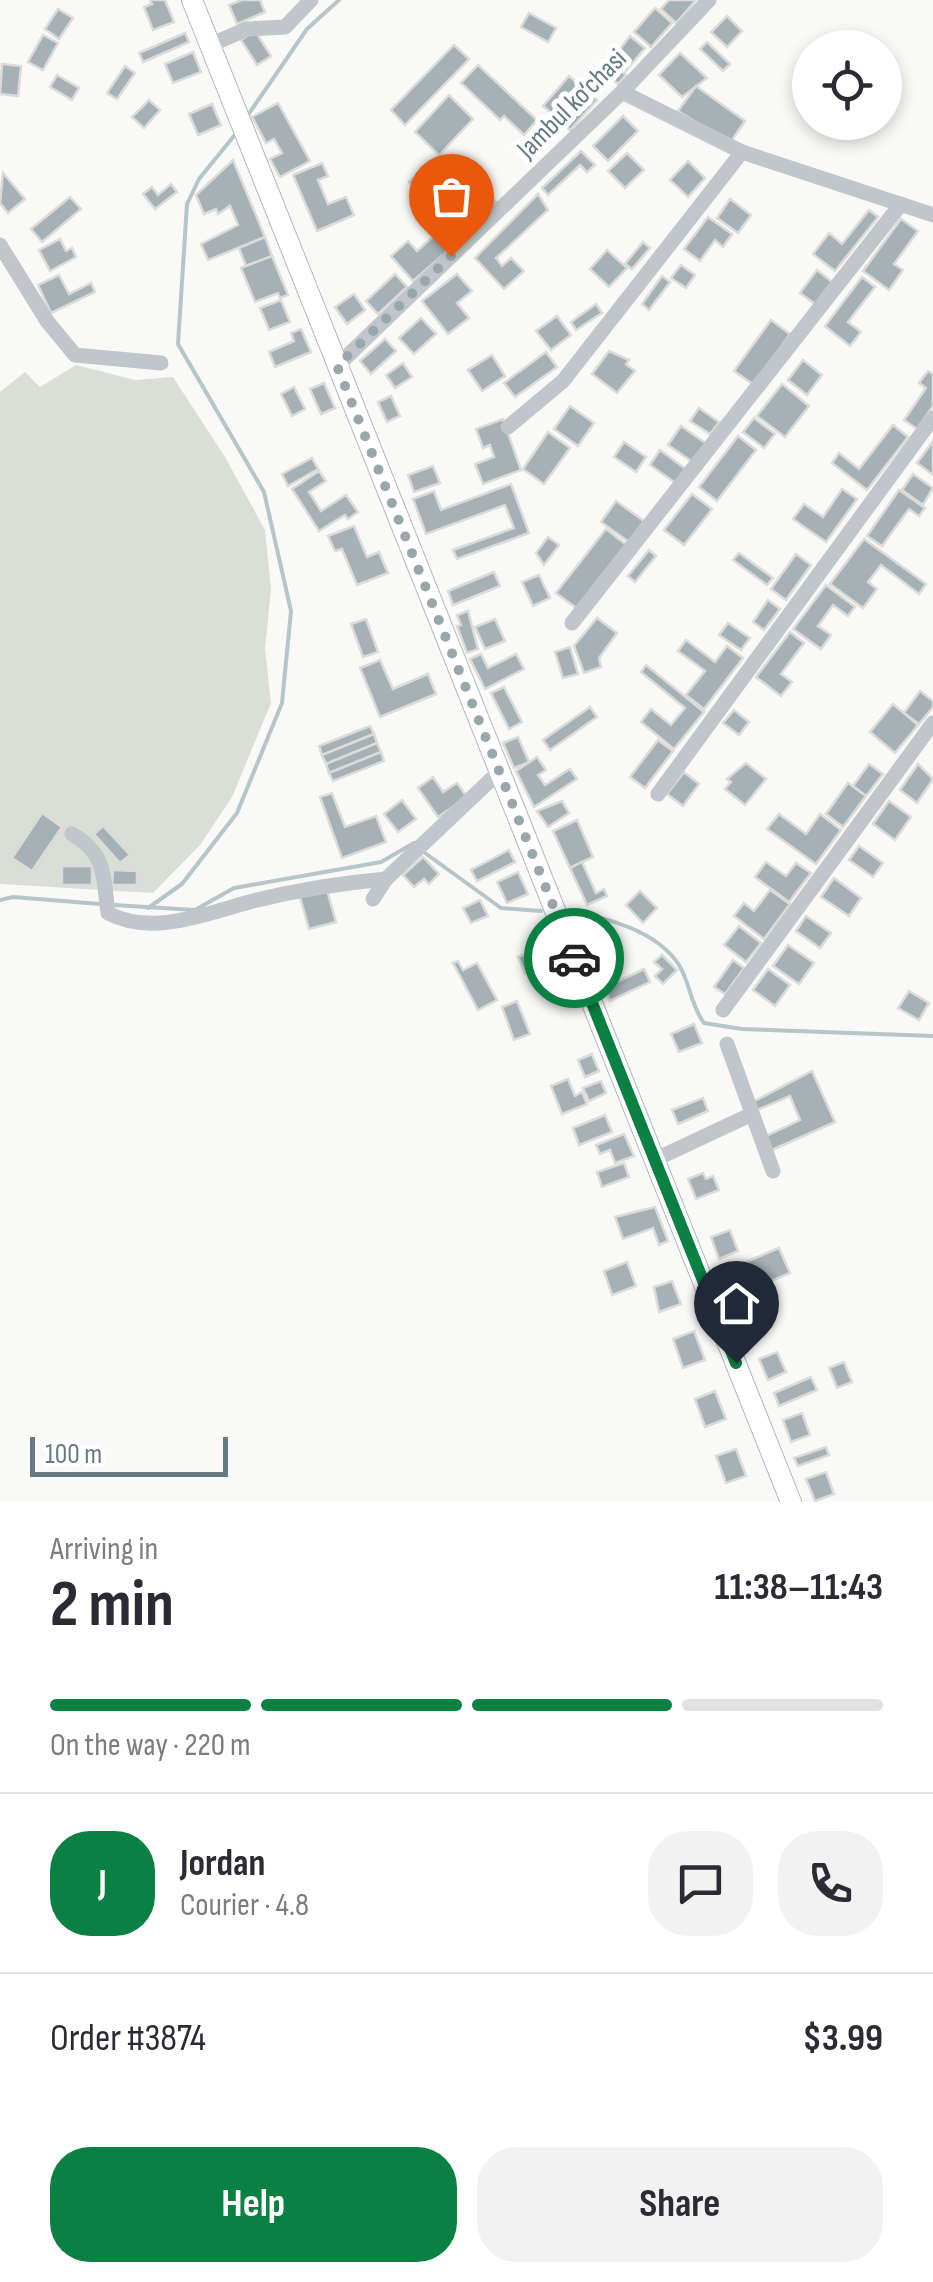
<!DOCTYPE html>
<html lang="en">
<head>
<meta charset="utf-8">
<style>
	:root { --surface:#fff; --page:#f2f2f3; --text:#2b2b33; --muted:#7c7c81; --line:#e1e1e2; --accent:#0b8043 }
	body { margin:0; font-family:"Sofia Sans Condensed",sans-serif; background:var(--page); color:var(--text); height:100vh; display:flex; flex-direction:column; font-size:38px; white-space:nowrap }
	* { box-sizing:border-box; margin:0 }
	p { font-size:32px; color:var(--muted) }
	.icon { flex:none; width:55px; height:55px; fill:none; stroke:currentColor; stroke-width:2; stroke-linecap:round; stroke-linejoin:round }
	.map { position:relative; height:1502px; overflow:hidden }
	.sheet { display:flex; flex-direction:column; background:var(--surface); flex:1 }
	.sheet>* { flex:none }
	.controls { position:absolute; left:792px; top:30px; display:grid; gap:20px }
	.controls a { display:grid; place-items:center; width:110px; height:110px; border-radius:50%; background:var(--surface); box-shadow:0 5px 15px #0003; font-size:50px }
	.scale { position:absolute; left:30px; bottom:25px; width:198px; box-sizing:border-box; padding-left:10px; border:5px solid #667a81; border-top:0; font-size:28px; line-height:35px; white-space:nowrap; color:#667a81; -webkit-text-stroke:8px #fff; paint-order:stroke }
	.pin { position:absolute; display:grid; place-items:center; width:85px; height:85px; color:#fff; margin:-102px -42px; border-radius:50% 50% 50% 0; rotate:-45deg; box-shadow:0 0 10px #0007 }
	.pin .icon { rotate:45deg }
	.courier { position:absolute; display:grid; place-items:center; width:100px; height:100px; margin:-50px; border:8px solid #0b8043; border-radius:50%; background:#fff; color:#222; box-shadow:0 2px 12px #0007 }
	.summary em { font-style:normal; font-weight:700 }
	.summary div { display:flex; flex-direction:column-reverse }
	.summary { display:flex; align-items:center; justify-content:space-between; height:170px; padding:0 50px }
	h1 { font-size:65px; font-weight:700; line-height:75px }
	.bar { display:grid; grid-template-columns:repeat(4,1fr); gap:15px 10px; align-content:center; height:120px; padding:0 50px }
	.bar i { height:12px; border-radius:8px; background:var(--line) }
	.bar .current { background:var(--accent) }
	.bar p { grid-column:span 4 }
	.line { display:flex; align-items:center; gap:25px; padding:0 50px; border-top:2px solid var(--line) }
	.line div { flex:1 }
	.round { display:grid; place-items:center; flex:none; width:105px; height:105px; border-radius:40px; background:var(--page) }
	.primary-button { display:flex; gap:20px; margin-top:auto; padding:20px 50px }
	.primary-button a { flex:1; height:115px; border-radius:40px; background:var(--accent); color:#fff; font-size:40px; font-weight:700; line-height:115px; text-align:center }
	.primary-button a+a { background:var(--page); color:var(--text) }
	.map>svg:first-child { display:block }
	.green { fill:#daded7 }
	.lines { fill:none; stroke-linecap:round; stroke-linejoin:round }
	.stream { stroke:#b6c5c7; stroke-width:4 }
	.building { fill:#a5b1b4; stroke:#dbdbd9; stroke-width:2.5 }
	.major-casing { stroke:#b2b9bb; stroke-width:22 }
	.minor { stroke:#c0c6c9; stroke-width:15 }
	.major { stroke:#fff; stroke-width:20 }
	.done { stroke:#99a6aa; stroke-width:10; stroke-dasharray:0 18 }
	.route { stroke:#0b8043; stroke-width:12 }
	.labels { text-anchor:middle; dominant-baseline:central; stroke-width:10; stroke-linejoin:round; paint-order:stroke }
	.street-label { font-size:28px; fill:#667a81; stroke:#fff }
</style>
</head>
<body>
<div class="map">
<svg width="933" height="1502" viewBox="0 0 933 1502">
	<rect width="100%" height="100%" fill="#f9f9f7"/>
	<!-- green -->
	<polygon class="green" points="76,365 135,380 173,377 225,457 265,530 271,589 265,649 271,703 232,797 200,845 153,893 0,884 0,392 25,372 40,387"/>
	<g class="lines">
		<!-- stream -->
		<g class="stream">
			<polyline points="248,115 307,29 339,0"/>
			<polyline points="425,853 501,908 541,911"/>
			<polyline points="0,900 13,897 100,904"/>
			<polyline points="114,905 195,910 234,888 381,862 414,843"/>
			<polyline points="148,908 182,884 237,813 282,703 291,611 264,492 178,344 187,204 199,179 238,131"/>
			<path d="M570,913C606,916 658,932 679,965C690,983 691,1006 704,1023L742,1029L933,1036"/>
		</g>
	</g>
	<!-- building -->
	<g class="building">
		<polygon points="150,0 165,0 174,22 153,30 144,7 152,4"/>
		<polygon points="242,0 260,0 265,12 237,24 229,5"/>
		<polygon points="669,0 696,0 676,23 661,9"/>
		<polygon points="655,8 672,23 651,47 634,32"/>
		<polygon points="58,9 73,18 59,39 45,29"/>
		<polygon points="529,13 556,28 548,42 521,27"/>
		<polygon points="727,16 742,31 727,47 711,32"/>
		<polygon points="255,31 271,56 257,65 241,40"/>
		<polygon points="185,33 189,42 143,62 139,53"/>
		<polygon points="43,35 58,43 43,70 28,62"/>
		<polygon points="630,36 645,48 625,72 611,61"/>
		<polygon points="707,42 730,64 723,71 700,49"/>
		<polygon points="454,45 469,59 405,125 391,110"/>
		<polygon points="193,52 201,72 173,83 165,64"/>
		<polygon points="680,53 707,78 682,97 659,75"/>
		<polygon points="608,61 626,75 618,84 601,70"/>
		<polygon points="2,64 21,66 18,96 0,94"/>
		<polygon points="478,65 537,120 524,135 504,116 500,120 461,83"/>
		<polygon points="125,66 135,73 117,99 107,93"/>
		<polygon points="57,75 79,88 72,100 50,87"/>
		<polygon points="569,76 597,100 570,130 543,106"/>
		<polygon points="696,86 745,121 730,143 678,111"/>
		<polygon points="449,95 473,119 439,155 415,132"/>
		<polygon points="149,100 160,110 144,128 132,117"/>
		<polygon points="278,103 310,161 280,177 270,159 282,153 274,139 266,143 252,117"/>
		<polygon points="212,104 221,125 198,135 189,114"/>
		<polygon points="623,116 638,131 608,161 593,146"/>
		<polygon points="581,151 595,165 587,172 580,165 548,195 542,188"/>
		<polygon points="627,153 644,170 625,188 608,171"/>
		<polygon points="233,160 265,237 208,260 201,244 238,225 230,206 218,214 216,209 204,214 196,195"/>
		<polygon points="688,161 705,178 688,197 670,180"/>
		<polygon points="322,163 328,176 318,180 328,204 346,197 354,215 317,231 293,175"/>
		<polygon points="3,173 25,199 8,213 0,203"/>
		<polygon points="417,175 462,227 448,239 432,221 438,216 409,182"/>
		<polygon points="478,182 496,202 477,220 465,208 477,197 470,189"/>
		<polygon points="171,184 177,192 155,209 143,194 152,187 158,195"/>
		<polygon points="538,194 548,210 496,258 502,266 511,258 524,271 504,289 475,258"/>
		<polygon points="70,197 81,209 42,242 31,229"/>
		<polygon points="730,199 751,215 738,233 717,218"/>
		<polygon points="869,210 878,217 835,271 813,254 829,233 842,244"/>
		<polygon points="708,217 732,234 723,247 715,240 700,261 684,249"/>
		<polygon points="901,219 918,231 894,264 903,270 889,290 863,271"/>
		<polygon points="437,233 451,248 413,281 391,256 408,241 417,251"/>
		<polygon points="265,237 272,256 246,266 239,248"/>
		<polygon points="60,239 66,251 72,248 76,257 50,271 39,250"/>
		<polygon points="643,242 650,248 632,269 625,264"/>
		<polygon points="607,250 627,268 609,287 590,269"/>
		<polygon points="272,256 288,295 280,298 278,293 255,302 241,268"/>
		<polygon points="681,265 695,275 686,288 671,278"/>
		<polygon points="817,270 832,282 815,304 800,293"/>
		<polygon points="395,274 407,287 378,314 366,301"/>
		<polygon points="457,274 472,291 457,303 469,318 448,334 422,301"/>
		<polygon points="59,275 69,294 91,283 95,292 51,313 38,285"/>
		<polygon points="662,276 670,282 649,310 642,304"/>
		<polygon points="862,277 875,287 848,322 861,332 850,346 825,326"/>
		<polygon points="354,294 365,310 347,324 335,307"/>
		<polygon points="281,300 290,322 269,330 260,308"/>
		<polygon points="596,304 602,313 576,330 571,322"/>
		<polygon points="557,316 571,335 551,350 536,331"/>
		<polygon points="421,318 436,334 414,354 399,338"/>
		<polygon points="771,320 790,334 754,385 734,371"/>
		<polygon points="301,329 311,352 275,367 269,352 294,341 291,333"/>
		<polygon points="385,339 396,351 371,374 360,361"/>
		<polygon points="609,351 629,360 626,364 635,371 617,393 592,374"/>
		<polygon points="546,352 557,367 515,397 504,383"/>
		<polygon points="492,355 505,376 482,391 468,370"/>
		<polygon points="803,360 822,375 807,395 788,380"/>
		<polygon points="403,363 412,377 395,388 386,375"/>
		<polygon points="928,371 933,374 933,406 917,429 904,420 926,388 919,383"/>
		<polygon points="324,383 335,408 321,414 310,389"/>
		<polygon points="782,384 809,406 785,437 757,416"/>
		<polygon points="294,387 305,409 292,416 281,394"/>
		<polygon points="391,396 400,416 387,422 378,402"/>
		<polygon points="570,406 594,423 578,446 554,429"/>
		<polygon points="699,408 719,422 710,434 690,421"/>
		<polygon points="754,418 775,434 764,448 743,432"/>
		<polygon points="503,419 521,470 483,484 475,464 494,457 490,445 483,448 476,429"/>
		<polygon points="893,425 908,437 867,490 832,463 839,453 859,469"/>
		<polygon points="681,426 707,444 694,463 668,445"/>
		<polygon points="548,432 570,448 544,484 523,469"/>
		<polygon points="738,436 756,450 717,501 699,487"/>
		<polygon points="933,441 933,475 917,463"/>
		<polygon points="624,442 646,457 636,472 614,457"/>
		<polygon points="660,450 687,470 677,484 650,465"/>
		<polygon points="312,458 318,469 288,486 282,474"/>
		<polygon points="433,466 440,483 414,492 408,475"/>
		<polygon points="319,471 326,481 309,492 321,511 346,495 358,512 348,519 345,515 319,531 292,489"/>
		<polygon points="913,474 933,488 923,505 902,490"/>
		<polygon points="511,484 529,533 457,559 453,550 514,528 505,505 426,534 413,499 434,491 441,510"/>
		<polygon points="842,489 857,499 826,542 793,519 804,504 823,517"/>
		<polygon points="899,490 925,508 919,516 909,509 882,546 867,536"/>
		<polygon points="692,494 712,509 684,545 664,530"/>
		<polygon points="616,501 644,521 629,542 601,522"/>
		<polygon points="354,526 367,557 379,552 388,573 357,585 342,549 335,551 328,536"/>
		<polygon points="606,529 628,546 579,610 556,593"/>
		<polygon points="548,537 559,545 544,565 536,553"/>
		<polygon points="864,539 926,584 919,594 881,565 868,582 877,589 863,608 830,584"/>
		<polygon points="649,550 656,556 635,582 628,576"/>
		<polygon points="739,553 773,578 767,585 733,560"/>
		<polygon points="796,554 811,565 786,600 771,589"/>
		<polygon points="494,572 500,586 453,605 448,591"/>
		<polygon points="539,575 550,598 533,606 522,582"/>
		<polygon points="826,585 855,607 848,616 833,605 818,626 831,635 821,649 793,629"/>
		<polygon points="768,600 780,609 764,630 753,622"/>
		<polygon points="468,611 478,649 467,653 457,626 461,625 457,615"/>
		<polygon points="597,618 617,633 599,658 601,667 584,673 574,646"/>
		<polygon points="366,619 378,652 363,657 351,624"/>
		<polygon points="495,619 505,641 485,649 475,627"/>
		<polygon points="728,623 750,638 741,650 719,635"/>
		<polygon points="790,632 804,643 781,674 792,682 781,696 756,677"/>
		<polygon points="686,640 715,662 727,646 743,658 704,709 686,695 705,671 678,651"/>
		<polygon points="570,647 578,674 563,678 555,652"/>
		<polygon points="481,654 488,668 516,654 524,669 485,689 470,659"/>
		<polygon points="380,660 393,689 428,674 436,694 380,717 360,668"/>
		<polygon points="646,665 704,712 674,749 641,722 651,709 671,725 685,708 641,672"/>
		<polygon points="504,687 522,722 509,729 491,693"/>
		<polygon points="920,691 933,701 933,707 919,724 904,713"/>
		<polygon points="893,704 918,725 895,753 870,732"/>
		<polygon points="590,707 597,717 550,750 543,740"/>
		<polygon points="734,710 749,722 739,735 723,723"/>
		<polygon points="370,726 374,734 322,755 319,746"/>
		<polygon points="374,734 377,743 326,764 322,755"/>
		<polygon points="518,737 529,762 514,768 503,743"/>
		<polygon points="658,740 673,751 645,788 630,777"/>
		<polygon points="377,743 381,752 329,773 326,764"/>
		<polygon points="381,752 384,761 333,781 329,773"/>
		<polygon points="537,757 546,770 538,775 545,785 570,769 577,779 534,807 516,771"/>
		<polygon points="746,763 766,779 745,805 725,789 731,782 727,779"/>
		<polygon points="869,764 883,774 866,796 853,786"/>
		<polygon points="918,764 933,779 917,803 900,790"/>
		<polygon points="684,772 699,784 683,806 667,794"/>
		<polygon points="433,777 443,792 457,783 467,797 438,817 418,788"/>
		<polygon points="848,783 866,796 843,827 826,814"/>
		<polygon points="332,793 345,827 376,816 386,842 342,858 320,797"/>
		<polygon points="402,800 416,819 398,832 384,814"/>
		<polygon points="562,801 569,813 548,827 537,811"/>
		<polygon points="889,801 911,817 895,840 873,824"/>
		<polygon points="42,813 62,827 32,871 12,858"/>
		<polygon points="779,814 806,834 820,814 841,830 816,864 767,829"/>
		<polygon points="577,820 593,857 570,868 553,831"/>
		<polygon points="103,826 130,855 120,863 94,834"/>
		<polygon points="859,846 883,863 873,877 849,860"/>
		<polygon points="509,850 515,862 477,881 471,870"/>
		<polygon points="423,857 439,874 429,884 424,879 414,887 403,875"/>
		<polygon points="582,862 596,893 604,889 607,896 587,905 570,868"/>
		<polygon points="766,862 786,876 796,863 811,873 789,902 755,877"/>
		<rect x="62" y="866" width="30" height="19"/>
		<polygon points="113,870 137,871 137,885 112,885"/>
		<polygon points="518,872 528,894 507,903 497,882"/>
		<polygon points="834,878 861,898 849,916 821,897"/>
		<polygon points="327,890 336,922 309,929 300,897"/>
		<polygon points="770,890 790,904 764,939 734,916 744,903 754,911"/>
		<polygon points="640,891 657,908 643,923 626,905"/>
		<polygon points="480,900 488,916 471,923 463,908"/>
		<polygon points="806,916 831,933 820,948 796,931"/>
		<polygon points="739,926 761,943 746,962 724,945"/>
		<polygon points="788,945 814,963 799,984 773,966"/>
		<polygon points="543,946 550,963 525,973 518,957"/>
		<polygon points="662,955 677,970 663,984 655,976 662,969 654,962"/>
		<polygon points="733,960 744,968 725,994 714,987"/>
		<polygon points="458,961 463,970 477,963 497,1000 478,1010 453,963"/>
		<polygon points="644,969 650,982 610,1001 604,988"/>
		<polygon points="768,969 790,985 775,1006 753,990"/>
		<polygon points="909,991 929,1003 919,1020 898,1008"/>
		<polygon points="517,1001 530,1034 514,1040 502,1007"/>
		<polygon points="694,1024 702,1043 679,1052 671,1034"/>
		<polygon points="592,1054 599,1071 585,1077 578,1060"/>
		<polygon points="812,1071 835,1122 772,1150 766,1136 800,1120 790,1096 755,1111 751,1103"/>
		<polygon points="568,1079 575,1096 582,1092 587,1104 562,1114 551,1086"/>
		<polygon points="601,1081 606,1093 589,1101 583,1088"/>
		<polygon points="703,1098 708,1111 678,1124 672,1110"/>
		<polygon points="605,1115 612,1132 579,1145 573,1128"/>
		<polygon points="624,1134 634,1156 615,1163 610,1150 600,1154 596,1145"/>
		<polygon points="624,1163 629,1177 602,1187 597,1172"/>
		<polygon points="703,1173 706,1179 713,1176 719,1190 696,1199 688,1179"/>
		<polygon points="655,1207 668,1241 659,1245 653,1228 623,1239 615,1217"/>
		<polygon points="730,1230 738,1251 719,1259 711,1237"/>
		<polygon points="779,1248 790,1273 757,1287 746,1262"/>
		<polygon points="627,1262 636,1286 612,1295 604,1271"/>
		<polygon points="672,1281 681,1304 659,1312 654,1287"/>
		<polygon points="755,1291 763,1312 743,1320 735,1299"/>
		<polygon points="694,1331 705,1360 683,1368 673,1339"/>
		<polygon points="777,1352 786,1372 768,1380 759,1359"/>
		<polygon points="844,1362 852,1382 837,1388 829,1368"/>
		<polygon points="811,1377 817,1390 779,1406 774,1393"/>
		<polygon points="715,1391 726,1419 705,1427 695,1399"/>
		<polygon points="802,1413 810,1435 791,1442 783,1420"/>
		<polygon points="826,1447 829,1455 798,1466 794,1458"/>
		<polygon points="736,1449 746,1476 726,1483 716,1456"/>
		<polygon points="826,1472 834,1494 815,1501 806,1479"/>
	</g>
	<g class="lines">
		<defs>
			<polyline id="major" points="192,0 791,1502"/>
		</defs>
		<!-- major casing -->
		<use href="#major" class="major-casing"/>
		<!-- minor -->
		<g class="minor">
			<polyline points="210,45 247,29 285,27 311,0"/>
			<polyline points="622,92 742,152 933,215"/>
			<polyline points="0,245 47,321 75,355 161,363"/>
			<polyline points="337,366 622,92 709,0"/>
			<polyline points="508,427 563,381 742,152"/>
			<polyline points="572,623 901,204"/>
			<polyline points="658,794 933,418"/>
			<path d="M72,834C107,854 103,877 108,913C153,937 207,913 253,901C297,890 341,883 386,879"/>
			<polyline points="373,899 386,879 500,771"/>
			<polyline points="723,1010 933,723"/>
			<polyline points="727,1044 773,1171"/>
			<polyline points="654,1160 750,1115"/>
		</g>
		<!-- major -->
		<use href="#major" class="major"/>
	</g>
	<g class="lines">
		<!-- done -->
		<polyline class="done" points="451,256 337,366 574,958"/>
		<!-- route -->
		<polyline class="route" points="574,958 736,1363"/>
	</g>
	<g class="labels">
		<!-- street labels -->
		<g class="street-label">
			<text transform="translate(572 104) rotate(-45)">Jambul ko‘chasi</text>
		</g>
	</g>
</svg>
<div class="controls">
<a><svg class="icon" aria-label="locate" viewBox="0 0 24 24"><circle cx="12" cy="12" r="6"/><path d="M12 2v4M12 18v4M2 12h4M18 12h4"/></svg></a>
</div>
<div class="scale">100 m</div>
<div class="pin" style="left:451px;top:256px;background:#ea580c"><svg class="icon" aria-label="bag" viewBox="0 0 24 24"><path d="M5 8h14l-1 12H6zM9 8a3 3 0 0 1 6 0"/></svg></div>
<div class="pin" style="left:736px;top:1363px;background:#1f2937"><svg class="icon" aria-label="home" viewBox="0 0 24 24"><path d="M3 11l9-7 9 7M6 9v11h12V9"/></svg></div>
<div class="courier" style="left:574px;top:958px"><svg class="icon" aria-label="car" viewBox="0 0 24 24"><path d="M5 17H2v-5l4-1 3-4h7l3 4 3 1v5h-3M9 17h6M6 11h13"/><circle cx="7" cy="17" r="2"/><circle cx="17" cy="17" r="2"/></svg></div>
</div>
<section class="sheet">
<div class="summary"><div><h1>2 min</h1><p>Arriving in</p></div><em>11:38–11:43</em></div>
<div class="bar"><i class="current"></i><i class="current"></i><i class="current"></i><i></i><p>On the way · 220 m</p></div>
<div class="line" style="height:180px"><b class="round" style="background:var(--accent);color:#fff">J</b><div><b>Jordan</b><p>Courier · 4.8</p></div><a class="round"><svg class="icon" aria-label="chat" viewBox="0 0 24 24"><path d="M4 5h16v11H9l-5 4z"/></svg></a><a class="round"><svg class="icon" aria-label="phone" viewBox="0 0 24 24"><path d="M5 4h4l2 5-3 2q2 4 5 5l2-3 5 2v4C11 20 4 13 5 4z"/></svg></a></div>
<div class="line" style="height:130px"><div>Order #3874</div><b>$3.99</b></div>
<div class="primary-button"><a>Help</a><a>Share</a></div>
</section>
</body>
</html>
